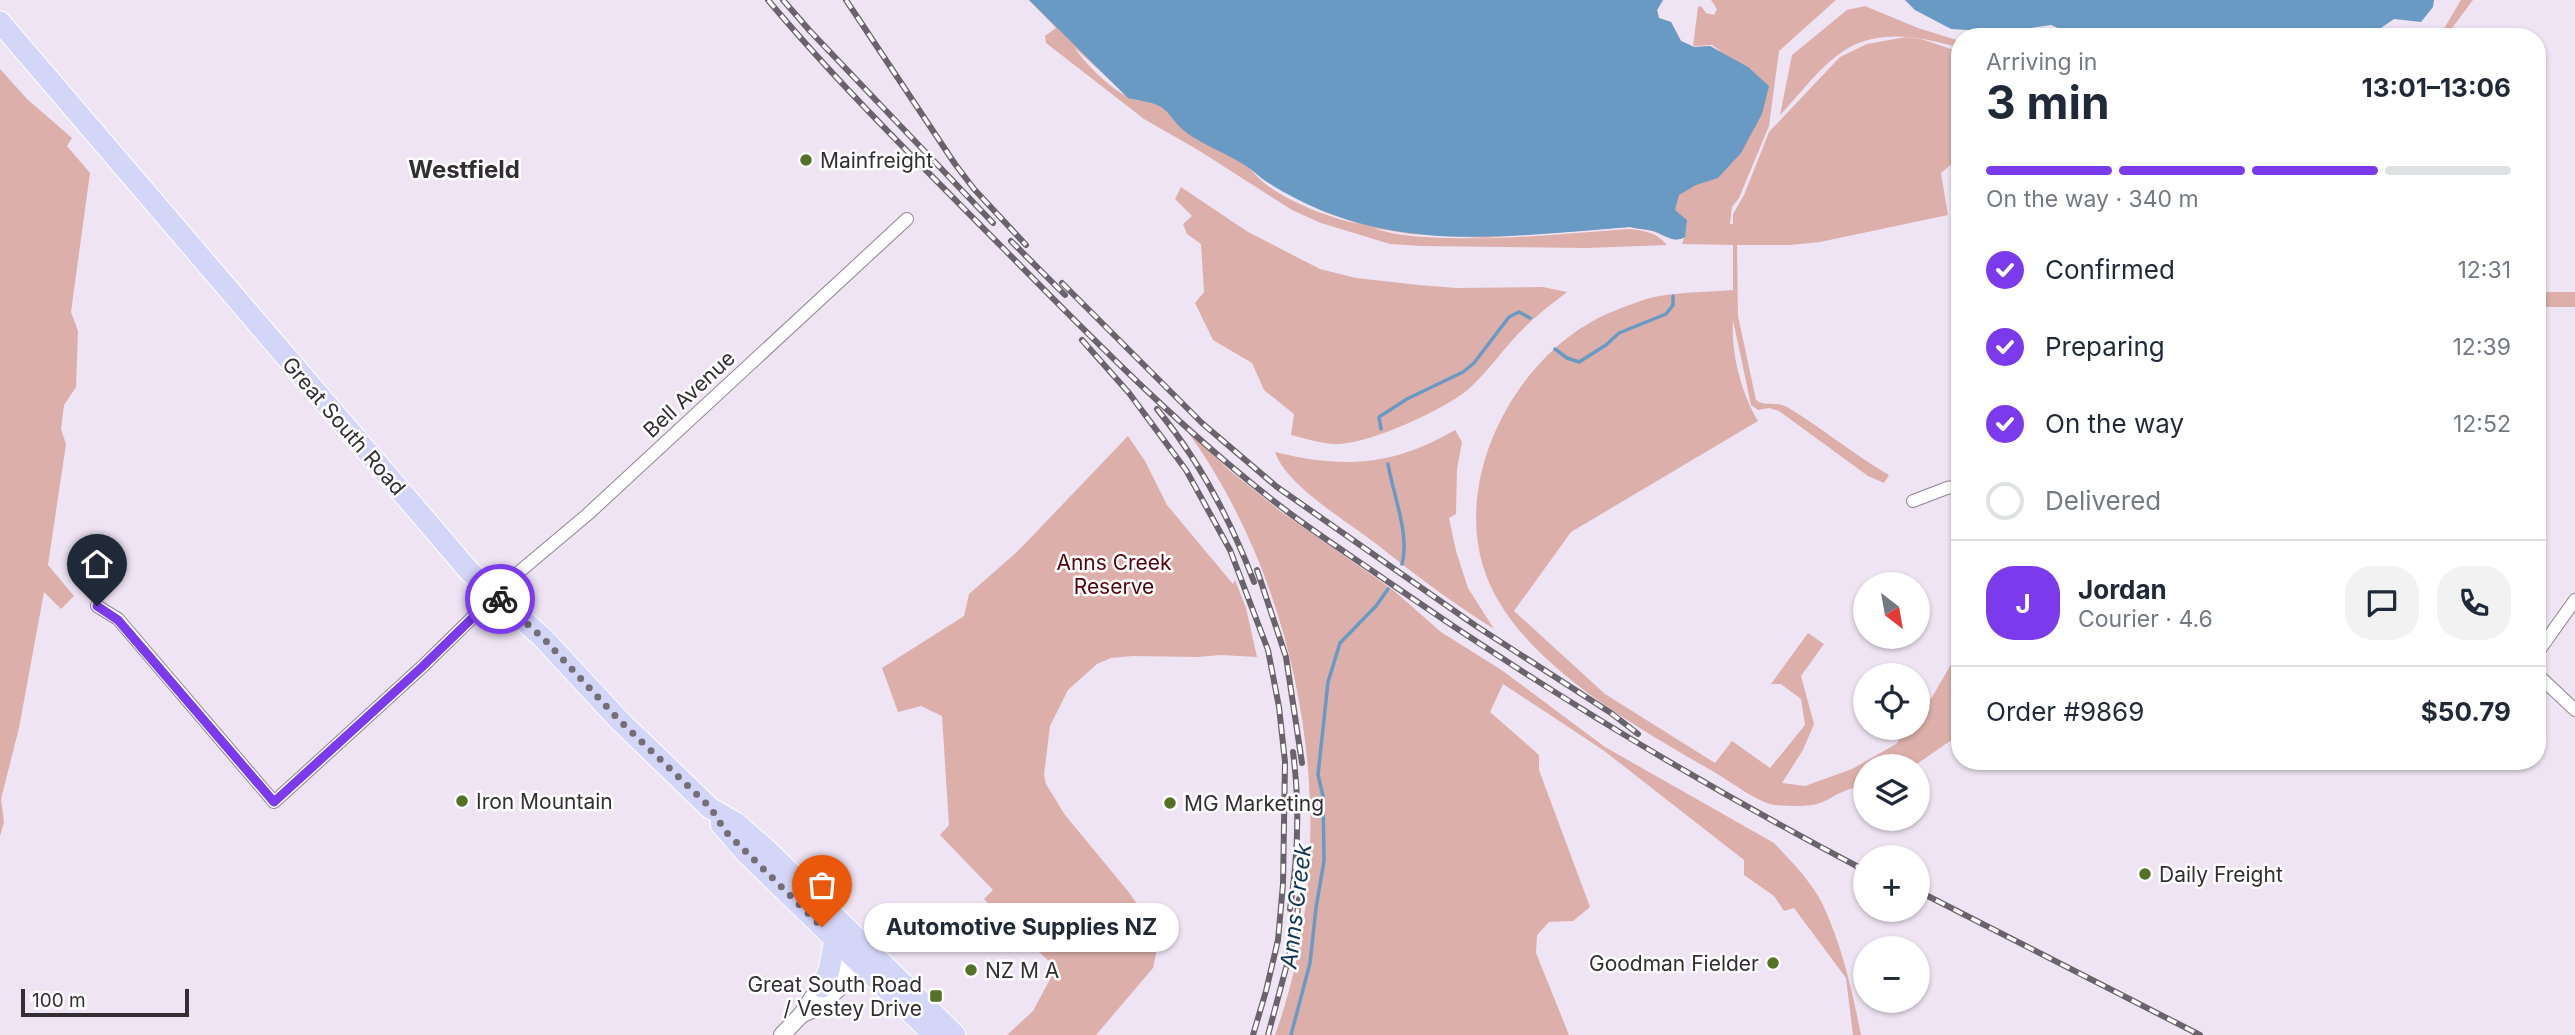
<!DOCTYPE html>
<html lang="en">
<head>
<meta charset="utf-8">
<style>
	:root { --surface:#fff; --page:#f2f2f3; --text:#1f2937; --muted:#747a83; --line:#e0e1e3; --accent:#7c3aed }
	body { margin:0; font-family:Inter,sans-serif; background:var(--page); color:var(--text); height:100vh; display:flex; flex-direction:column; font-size:26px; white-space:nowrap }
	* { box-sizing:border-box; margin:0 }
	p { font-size:23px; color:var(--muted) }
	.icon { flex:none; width:38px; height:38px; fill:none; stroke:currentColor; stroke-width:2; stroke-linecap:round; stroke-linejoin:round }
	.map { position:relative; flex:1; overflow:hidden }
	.side { position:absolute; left:1951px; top:28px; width:595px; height:742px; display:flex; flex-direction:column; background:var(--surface); border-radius:28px; box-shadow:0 2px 5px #0004 }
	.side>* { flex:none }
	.needle { width:46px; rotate:149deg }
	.tools { position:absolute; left:1853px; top:572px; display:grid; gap:14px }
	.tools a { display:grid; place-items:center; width:77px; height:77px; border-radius:50%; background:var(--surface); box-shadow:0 2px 5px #0004; font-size:35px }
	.scale { position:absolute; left:21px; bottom:18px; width:168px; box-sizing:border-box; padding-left:7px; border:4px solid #322e34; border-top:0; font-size:19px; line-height:24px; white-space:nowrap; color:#322e34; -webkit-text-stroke:5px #fff; paint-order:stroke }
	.pin { position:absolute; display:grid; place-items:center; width:60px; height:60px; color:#fff; margin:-72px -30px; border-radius:50% 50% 50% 0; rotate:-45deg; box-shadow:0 0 7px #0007 }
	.pin .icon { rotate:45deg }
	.courier { position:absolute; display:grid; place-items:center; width:70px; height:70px; margin:-35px; border:5px solid #7c3aed; border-radius:50%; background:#fff; color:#222; box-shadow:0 2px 9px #0007 }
	.bubble { position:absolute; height:49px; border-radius:24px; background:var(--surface); box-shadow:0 2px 5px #0004; font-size:23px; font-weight:700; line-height:49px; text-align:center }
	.overview em { font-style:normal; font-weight:700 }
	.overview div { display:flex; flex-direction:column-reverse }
	.overview { display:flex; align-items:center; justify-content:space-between; height:119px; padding:0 35px }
	h1 { font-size:46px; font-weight:700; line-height:52px }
	.bar { display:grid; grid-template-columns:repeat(4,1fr); gap:10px 7px; align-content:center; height:84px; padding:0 35px }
	.bar i { height:9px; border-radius:5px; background:var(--line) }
	.bar .active { background:var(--accent) }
	.bar p { grid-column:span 4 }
	.line { display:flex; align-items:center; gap:18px; padding:0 35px; border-top:2px solid var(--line) }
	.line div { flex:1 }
	.round { display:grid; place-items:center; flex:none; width:74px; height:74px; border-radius:28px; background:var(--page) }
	ol { padding:0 35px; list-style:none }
	li { display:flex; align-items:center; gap:21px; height:77px }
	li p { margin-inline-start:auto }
	li .icon { padding:7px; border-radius:50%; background:var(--accent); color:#fff; stroke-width:4 }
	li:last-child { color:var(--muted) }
	li i { width:38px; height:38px; border:4px solid var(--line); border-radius:50% }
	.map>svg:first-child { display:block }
	.green { fill:#ddafab; fill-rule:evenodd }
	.water { fill:#699ac4 }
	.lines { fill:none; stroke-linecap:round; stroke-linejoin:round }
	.stream { stroke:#699ac4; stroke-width:3.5 }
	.minor-casing { stroke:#8e8593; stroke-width:14 }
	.tertiary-casing { stroke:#8e8593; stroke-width:18 }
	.primary-casing { stroke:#fff; stroke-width:23 }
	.minor { stroke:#fff; stroke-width:12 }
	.tertiary { stroke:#fff; stroke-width:16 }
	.primary { stroke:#d3d6f6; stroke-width:21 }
	.rail-casing { stroke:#69636c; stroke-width:6 }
	.rail { stroke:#fff; stroke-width:3.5; stroke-dasharray:10; stroke-linecap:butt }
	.done { stroke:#746e77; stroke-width:7; stroke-dasharray:0 12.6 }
	.route { stroke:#7c3aed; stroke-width:9 }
	.poi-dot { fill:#547126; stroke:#fff; stroke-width:2.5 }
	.labels { text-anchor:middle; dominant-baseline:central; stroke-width:5; stroke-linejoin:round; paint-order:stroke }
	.poi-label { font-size:21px; fill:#322e34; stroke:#fff; text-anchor:start }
	.street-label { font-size:21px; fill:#322e34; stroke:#fff }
	.park-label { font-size:21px; fill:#55030b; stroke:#fff }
	.water-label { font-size:23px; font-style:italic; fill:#103653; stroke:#fff }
	.quarter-label { font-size:24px; font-weight:bold; fill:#322e34; stroke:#fff }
</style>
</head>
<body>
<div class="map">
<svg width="2575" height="1035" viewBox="0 0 2575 1035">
	<rect width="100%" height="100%" fill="#efe4f4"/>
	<!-- green -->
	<g class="green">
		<path d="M1029,0H1663L1657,10L1659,18L1671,22L1681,41L1694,47L1710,46L1723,53L1712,45L1693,46L1698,7L1701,6L1706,13L1714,15L1717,9L1711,0H1836L1779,51L1769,126L1739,198L1732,207L1730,224H1733V214L1744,195L1769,132L1840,57L1867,44L1906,37L1921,39L1960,52V157L1941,173L1948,215L1820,242L1790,245H1737L1738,316L1756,400C1764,407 1777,401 1787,407C1822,428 1853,454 1889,475L1884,483L1868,476L1779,411L1769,408L1758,410L1751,405L1733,320C1731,354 1741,392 1758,421L1571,532L1514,611L1605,694L1715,763L1732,741L1770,768L1805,725L1801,699L1781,684H1771L1808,633L1824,644L1801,676L1814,724L1803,750L1782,783L1805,786L1852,769L1896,744L1908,728H1918V716L1932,697L1960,649V724L1953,739L1914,766H1866L1865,784C1857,787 1848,789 1840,793C1833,796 1825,802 1817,804C1806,807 1786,806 1775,805C1758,803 1730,781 1714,772C1635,726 1511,659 1483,566C1454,471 1520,351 1609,313C1624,307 1643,299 1659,296C1683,292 1709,292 1733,290V245L1682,244L1684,238C1672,242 1665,236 1655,232C1647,229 1638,229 1630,227L1484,238L1410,234L1374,228C1398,237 1424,237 1449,238C1509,240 1569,233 1629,229C1646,231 1656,232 1667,245L1586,248L1421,246L1390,244L1321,223L1292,210L1198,150L1144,119L1046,43L1045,36L1056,28ZM1074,47L1128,97L1143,101C1121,101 1086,65 1074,47ZM1251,169L1266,181L1324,212L1359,224C1328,218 1268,195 1251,169Z"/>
		<polygon points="2461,0 2473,0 2449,32 2444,37 2436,37 2445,27"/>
		<path d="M1865,6L1918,28L1960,41V48C1923,37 1880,28 1845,50C1820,66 1801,93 1780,115L1792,55L1847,10Z"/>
		<polygon points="0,69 27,99 72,138 67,146 90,173 71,312 78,331 76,387 64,405 61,429 66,444 48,565 74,596 61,609 44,592 19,728 1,799 4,822 0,836"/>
		<path d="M1181,187L1248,232L1320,269L1356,278L1419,285L1456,288L1543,287L1567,292C1549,306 1533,318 1518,334C1502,351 1488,371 1471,387C1447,409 1366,446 1333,444C1319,443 1304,438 1291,435L1294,414L1264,390L1252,363L1213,340L1195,303L1204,292L1201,244L1187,234L1183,224L1192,216L1175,199Z"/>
		<rect x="2538" y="292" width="37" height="15"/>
		<path d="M1185,428L1229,470L1280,511L1393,590L1441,632L1503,671L1605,747L1774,843C1791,861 1811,881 1822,903C1842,945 1852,990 1861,1035H1853L1846,978L1794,908L1784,911L1774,896L1744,875V860L1603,750L1503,684L1490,712L1539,755V770L1590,907L1573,921L1549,922L1537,935L1536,953L1569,1035H1275C1346,840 1307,595 1185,428Z"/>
		<path d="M1455,430L1462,442L1457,469L1456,514L1449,518L1456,551L1468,588L1494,629C1453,603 1416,576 1379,546C1350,523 1286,486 1275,452C1344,469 1393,466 1455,430Z"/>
		<polygon points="1128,436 1145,461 1167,505 1233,584 1235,580 1246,608 1257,657 1220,655 1198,657 1133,656 1111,658 1097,664 1068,690 1050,726 1044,775 1046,784 1065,815 1127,890 1160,935 1153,968 1096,1035 1007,1035 1033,1011 1056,968 984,899 993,890 940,835 949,825 942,716 921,706 898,712 882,668 964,616 969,594 1018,551"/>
	</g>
	<!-- water -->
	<g class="water">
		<path d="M1029,0H1663L1657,10L1659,18L1671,22L1681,41L1694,47L1710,46L1748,67L1769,86L1762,114L1741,153L1718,178L1696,185L1679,195L1675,210L1687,220L1685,237C1673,244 1664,234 1653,231C1645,229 1637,229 1630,227C1499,237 1384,256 1267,182C1259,177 1253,170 1246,166C1227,153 1197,143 1181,128C1173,121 1169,111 1159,106C1149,101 1138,101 1128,98Z"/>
		<polygon points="1905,0 2434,0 2433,7 2421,22 2394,19 2378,30 2375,37 2079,37 2051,25 2002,32 1951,29 1915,10"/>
	</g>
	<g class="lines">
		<!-- stream -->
		<g class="stream">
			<polyline points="1555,349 1567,358 1579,362 1606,345 1619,333 1666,314 1673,305 1673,296"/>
			<polyline points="1381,429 1379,417 1407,399 1463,372 1474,363 1509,317 1519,312 1530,318"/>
			<path d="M1388,464C1393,494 1410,535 1402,564"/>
			<polyline points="1291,1035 1310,963 1316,908 1324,861 1323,796 1318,775 1328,682 1340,643 1376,606 1388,589"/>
		</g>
		<defs>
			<g id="minor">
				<polyline points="1913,501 1947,488 1960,486"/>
				<polyline points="97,606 118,619 274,802 422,667 519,572 588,514 907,219"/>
				<polyline points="2538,652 2575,600"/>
				<polyline points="2538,675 2575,710"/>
			</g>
			<g id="tertiary">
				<polyline points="803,1014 820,1006 869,960"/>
				<polyline points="782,1035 801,1015 813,997 860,949"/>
			</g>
			<g id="primary">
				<polyline points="0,22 470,572 544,639 619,720 710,808 736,823 767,850 955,1035"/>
				<polyline points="721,824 747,854 934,1035"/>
				<polyline points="822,987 829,970 835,939"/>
			</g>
		</defs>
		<!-- minor casing -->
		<use href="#minor" class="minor-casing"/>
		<!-- tertiary casing -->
		<use href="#tertiary" class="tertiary-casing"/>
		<!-- primary casing -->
		<use href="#primary" class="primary-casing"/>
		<!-- minor -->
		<use href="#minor" class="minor"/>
		<!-- tertiary -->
		<use href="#tertiary" class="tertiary"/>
		<!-- primary -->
		<use href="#primary" class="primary"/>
		<defs>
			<g id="rail">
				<path d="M768,0C841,87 922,166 1002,247C1093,339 1184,433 1288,512C1320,536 1354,558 1387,581C1541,688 1700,784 1866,871"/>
				<polyline points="783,0 810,31 993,223"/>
				<polyline points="846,0 955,164 974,189 1026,245"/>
				<polyline points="1011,241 1065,295"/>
				<polyline points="1062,283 1202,423 1277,487 1476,626 1611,713 1638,734"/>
				<polyline points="1082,340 1129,393 1186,470 1230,550 1268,650 1279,707 1285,762 1283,884 1278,940 1266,991 1253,1035"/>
				<path d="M1157,409C1199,460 1231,521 1254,582"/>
				<polyline points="1257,570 1286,657 1302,763"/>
				<polyline points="1918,891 2200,1035"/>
				<path d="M1290,909C1298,857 1300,804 1293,752"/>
				<polyline points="1268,1035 1294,938 1299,899"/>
			</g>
		</defs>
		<!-- rail casing -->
		<use href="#rail" class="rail-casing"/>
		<!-- rail -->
		<use href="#rail" class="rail"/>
	</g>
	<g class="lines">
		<!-- done -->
		<polyline class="done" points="500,599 544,639 619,720 710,807 726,832 822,927"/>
		<!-- route -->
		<polyline class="route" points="97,606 118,620 274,802 422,667 496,595 500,599"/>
	</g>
	<!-- markers -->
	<g class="poi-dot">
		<circle cx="806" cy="160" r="7"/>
		<circle cx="462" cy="801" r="7"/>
		<circle cx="1170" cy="803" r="7"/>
		<circle cx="2145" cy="874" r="7"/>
		<circle cx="1773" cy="963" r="7"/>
		<circle cx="971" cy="970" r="7"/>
		<rect x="929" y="989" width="14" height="14" rx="3.5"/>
	</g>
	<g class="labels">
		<!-- poi labels -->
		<g class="poi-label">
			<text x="820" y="160">Mainfreight</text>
			<text x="476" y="801">Iron Mountain</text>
			<text x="1184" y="803">MG Marketing</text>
			<text x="2159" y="874">Daily Freight</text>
			<text x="1759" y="963" text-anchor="end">Goodman Fielder</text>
			<text x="985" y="970">NZ M A</text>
			<text x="922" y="984" text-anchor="end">Great South Road<tspan x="922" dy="24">/ Vestey Drive</tspan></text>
		</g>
		<!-- street labels -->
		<g class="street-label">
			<text transform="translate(689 394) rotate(-43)">Bell Avenue</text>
			<text transform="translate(344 426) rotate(49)">Great South Road</text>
		</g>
		<!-- park labels -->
		<g class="park-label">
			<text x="1114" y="562">Anns Creek<tspan x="1114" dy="24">Reserve</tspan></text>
		</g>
		<!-- water labels -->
		<g class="water-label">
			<text transform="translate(1296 906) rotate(-83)">Anns Creek</text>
		</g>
		<!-- quarter labels -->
		<g class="quarter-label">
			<text x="464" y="169">Westfield</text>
		</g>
	</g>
</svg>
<div class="tools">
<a><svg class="needle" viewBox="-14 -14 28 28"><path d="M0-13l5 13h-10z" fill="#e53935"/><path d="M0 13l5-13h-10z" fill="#747a83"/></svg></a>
<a><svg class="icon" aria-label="locate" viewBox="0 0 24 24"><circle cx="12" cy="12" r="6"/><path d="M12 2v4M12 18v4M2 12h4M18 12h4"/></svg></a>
<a><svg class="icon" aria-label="layers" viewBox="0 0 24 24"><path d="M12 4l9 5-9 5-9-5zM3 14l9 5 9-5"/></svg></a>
<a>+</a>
<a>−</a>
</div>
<div class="scale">100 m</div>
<div class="pin" style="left:822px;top:927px;background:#ea580c"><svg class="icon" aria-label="bag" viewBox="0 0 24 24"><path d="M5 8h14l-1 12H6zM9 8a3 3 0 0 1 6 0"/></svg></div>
<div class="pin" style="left:97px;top:606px;background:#1f2937"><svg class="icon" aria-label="home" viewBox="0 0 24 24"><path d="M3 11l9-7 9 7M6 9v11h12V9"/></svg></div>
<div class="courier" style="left:500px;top:599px"><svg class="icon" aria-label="bike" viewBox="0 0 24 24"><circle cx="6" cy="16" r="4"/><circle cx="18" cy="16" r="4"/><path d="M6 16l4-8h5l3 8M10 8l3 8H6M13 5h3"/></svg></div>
<div class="bubble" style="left:864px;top:903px;width:315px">Automotive Supplies NZ</div>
<section class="side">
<div class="overview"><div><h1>3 min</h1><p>Arriving in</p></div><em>13:01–13:06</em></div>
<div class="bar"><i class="active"></i><i class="active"></i><i class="active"></i><i></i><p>On the way · 340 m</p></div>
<ol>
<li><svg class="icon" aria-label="check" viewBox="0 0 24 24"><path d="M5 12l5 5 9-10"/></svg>Confirmed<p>12:31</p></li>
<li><svg class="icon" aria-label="check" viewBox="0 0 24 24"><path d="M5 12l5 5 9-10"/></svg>Preparing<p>12:39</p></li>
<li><svg class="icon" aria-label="check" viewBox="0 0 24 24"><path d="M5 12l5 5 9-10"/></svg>On the way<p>12:52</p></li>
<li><i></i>Delivered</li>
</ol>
<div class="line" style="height:126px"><b class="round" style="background:var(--accent);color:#fff">J</b><div><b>Jordan</b><p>Courier · 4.6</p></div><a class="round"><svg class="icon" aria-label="chat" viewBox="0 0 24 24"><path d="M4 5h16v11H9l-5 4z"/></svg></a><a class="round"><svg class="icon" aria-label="phone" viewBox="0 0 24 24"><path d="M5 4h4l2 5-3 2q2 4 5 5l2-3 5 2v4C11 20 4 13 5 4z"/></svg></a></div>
<div class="line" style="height:91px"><div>Order #9869</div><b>$50.79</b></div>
</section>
</div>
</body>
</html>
